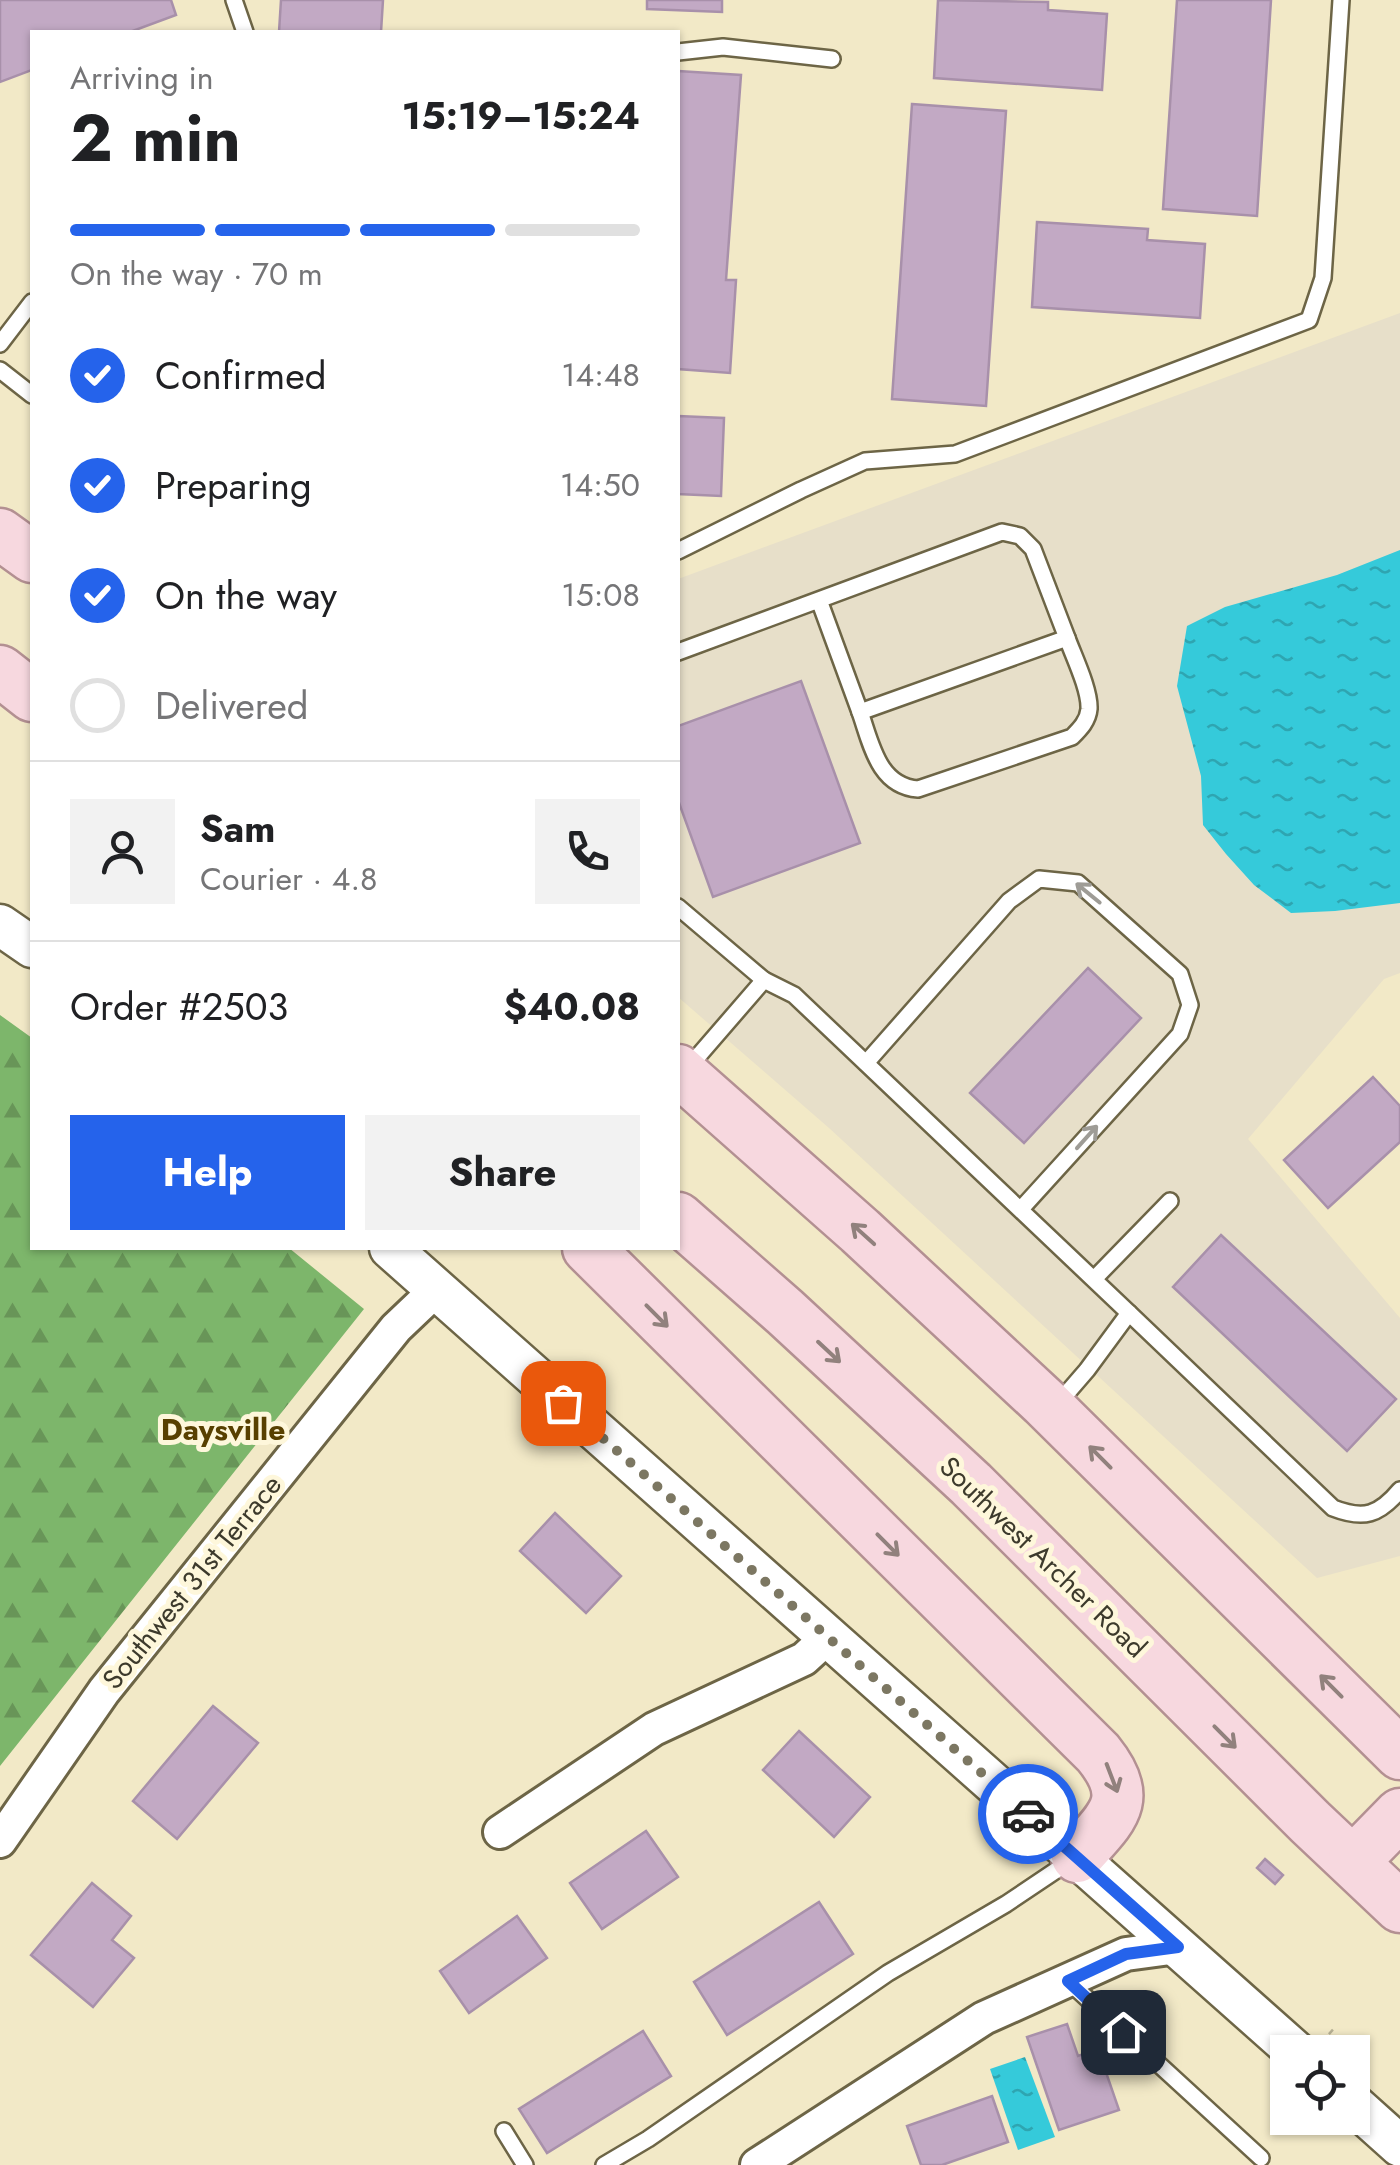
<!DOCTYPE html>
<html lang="en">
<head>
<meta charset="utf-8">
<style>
	:root { --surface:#fff; --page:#f2f2f2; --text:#202124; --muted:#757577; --line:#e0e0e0; --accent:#2563eb }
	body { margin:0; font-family:Jost,sans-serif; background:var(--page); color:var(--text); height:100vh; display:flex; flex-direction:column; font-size:38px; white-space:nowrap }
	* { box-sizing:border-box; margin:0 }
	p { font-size:32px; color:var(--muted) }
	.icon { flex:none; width:55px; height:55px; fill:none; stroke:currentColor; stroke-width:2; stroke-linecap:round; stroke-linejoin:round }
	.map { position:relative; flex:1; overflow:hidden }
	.panel { position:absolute; left:30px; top:30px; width:650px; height:1220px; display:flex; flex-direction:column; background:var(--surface); border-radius:0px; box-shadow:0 2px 8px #0004 }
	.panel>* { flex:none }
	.controls { position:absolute; left:1270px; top:2035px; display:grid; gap:20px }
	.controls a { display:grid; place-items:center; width:100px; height:100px; border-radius:0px; background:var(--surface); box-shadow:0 2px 8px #0004; font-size:50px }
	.pin { position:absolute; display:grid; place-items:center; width:85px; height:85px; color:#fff; margin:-42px; border-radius:20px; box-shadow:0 5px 15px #0006 }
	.courier { position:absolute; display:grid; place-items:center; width:100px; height:100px; margin:-50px; border:8px solid #2563eb; border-radius:50%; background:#fff; color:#222; box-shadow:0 2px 12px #0007 }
	.headline em { font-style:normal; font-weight:700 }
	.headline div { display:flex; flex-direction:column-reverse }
	.headline { display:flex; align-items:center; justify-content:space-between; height:170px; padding:0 40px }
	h1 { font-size:65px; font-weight:700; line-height:75px }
	.bar { display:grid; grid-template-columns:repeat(4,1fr); gap:15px 10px; align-content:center; height:120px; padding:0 40px }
	.bar i { height:12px; border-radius:8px; background:var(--line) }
	.bar .active { background:var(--accent) }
	.bar p { grid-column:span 4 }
	.line { display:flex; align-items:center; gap:25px; padding:0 40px; border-top:2px solid var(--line) }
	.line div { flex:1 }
	.round { display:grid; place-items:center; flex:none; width:105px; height:105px; border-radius:0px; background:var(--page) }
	ol { padding:0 40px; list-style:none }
	li { display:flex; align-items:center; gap:30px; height:110px }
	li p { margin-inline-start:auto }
	li .icon { padding:10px; border-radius:50%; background:var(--accent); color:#fff; stroke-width:4 }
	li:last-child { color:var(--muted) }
	li i { width:55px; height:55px; border:5px solid var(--line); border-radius:50% }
	.cta { display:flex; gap:20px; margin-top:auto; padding:20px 40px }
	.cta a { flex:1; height:115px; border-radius:0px; background:var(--accent); color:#fff; font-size:40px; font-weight:700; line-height:115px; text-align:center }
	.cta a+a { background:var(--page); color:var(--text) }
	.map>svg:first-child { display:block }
	.commercial { fill:#e7dfc9 }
	.forest { fill:url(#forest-firs) }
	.water { fill:url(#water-ripples) }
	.building { fill:#c2a9c4; stroke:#a890aa; stroke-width:2.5 }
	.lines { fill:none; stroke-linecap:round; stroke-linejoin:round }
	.service-casing { stroke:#6d6546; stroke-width:20 }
	.minor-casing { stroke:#6d6546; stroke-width:38 }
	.tertiary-casing { stroke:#6d6546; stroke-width:45 }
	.primary-casing { stroke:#b39092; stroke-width:55 }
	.path { stroke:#b8b195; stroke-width:6; stroke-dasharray:2.5 8; stroke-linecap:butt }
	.service { stroke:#fff; stroke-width:15 }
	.minor { stroke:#fff; stroke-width:32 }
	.tertiary { stroke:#fff; stroke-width:40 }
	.primary { stroke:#f7d8df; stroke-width:50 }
	.oneway { stroke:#9e9c96 }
	.oneway2 { stroke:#91817d }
	.done { stroke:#7c7762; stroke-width:10; stroke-dasharray:0 18 }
	.route { stroke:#2563eb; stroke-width:12 }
	.labels { text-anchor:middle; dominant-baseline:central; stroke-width:10; stroke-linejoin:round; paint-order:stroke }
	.street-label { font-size:28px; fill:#3d3a2c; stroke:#fef7db }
	.neighbourhood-label { font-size:30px; font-weight:bold; fill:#584000; stroke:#fef7db }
</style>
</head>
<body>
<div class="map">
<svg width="1400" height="2165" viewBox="0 0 1400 2165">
	<defs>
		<pattern id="forest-firs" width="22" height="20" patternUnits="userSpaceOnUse" patternTransform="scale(2.5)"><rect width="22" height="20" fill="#7db66b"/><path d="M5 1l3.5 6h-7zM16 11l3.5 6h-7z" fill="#689558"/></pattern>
		<pattern id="water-ripples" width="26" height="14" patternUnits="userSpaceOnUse" patternTransform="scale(2.5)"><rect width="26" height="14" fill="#35cada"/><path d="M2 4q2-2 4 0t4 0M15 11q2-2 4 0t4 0" fill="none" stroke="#2ea5b1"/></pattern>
	</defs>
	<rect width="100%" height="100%" fill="#f2e9c7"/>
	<!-- commercial -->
	<polygon class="commercial" points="1400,313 1400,973 1384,979 1248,1139 1400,1318 1400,1556 1317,1578 829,1128 678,997 678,579"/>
	<!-- forest -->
	<polygon class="forest" points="0,1015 32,1038 32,1248 289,1248 364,1309 0,1766"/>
	<!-- water -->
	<g class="water">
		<polygon points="1400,550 1400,903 1335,911 1291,913 1254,885 1226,854 1203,825 1201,776 1177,686 1187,626 1225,607 1337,575"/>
		<polygon points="1025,2057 1055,2137 1018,2150 990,2069"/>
	</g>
	<!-- building -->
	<g class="building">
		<polygon points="0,0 171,0 176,15 130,32 32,32 32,70 0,82"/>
		<polygon points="281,0 383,0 381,32 279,32"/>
		<polygon points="647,0 722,0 722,12 647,9"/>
		<polygon points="938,0 1048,2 1048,10 1107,14 1102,90 934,78"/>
		<polygon points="1177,0 1271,0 1257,216 1163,209"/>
		<polygon points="678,71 741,75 726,280 736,280 730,373 678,369"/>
		<polygon points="912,104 1006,111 986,406 892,399"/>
		<polygon points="1037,222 1148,229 1147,240 1205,244 1200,318 1032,307"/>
		<polygon points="678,416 724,418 721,496 678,494"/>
		<polygon points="801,681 860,843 713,897 678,800 678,726"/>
		<polygon points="1088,968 1141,1018 1024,1143 970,1093"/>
		<polygon points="1373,1077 1400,1106 1400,1142 1328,1208 1284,1160"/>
		<polygon points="1221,1235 1396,1399 1347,1451 1173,1287"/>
		<polygon points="555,1513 621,1576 586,1613 520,1551"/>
		<polygon points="213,1706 258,1743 177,1839 133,1801"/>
		<polygon points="799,1731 870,1797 834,1837 763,1770"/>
		<polygon points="646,1831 678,1877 602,1929 570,1883"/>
		<polygon points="1265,1859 1283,1875 1275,1884 1257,1868"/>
		<polygon points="92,1883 131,1916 112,1940 134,1958 93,2007 31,1955"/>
		<polygon points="819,1902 853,1954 727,2035 694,1982"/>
		<polygon points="517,1916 547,1958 469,2013 440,1971"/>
		<polygon points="1067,2024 1078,2056 1098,2049 1119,2110 1059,2130 1027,2037"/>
		<polygon points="643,2031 671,2076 547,2153 519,2109"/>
		<polygon points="992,2096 1008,2142 942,2165 921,2165 907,2126"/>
	</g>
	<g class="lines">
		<defs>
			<g id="service">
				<polyline points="234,0 245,32"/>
				<polyline points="678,52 723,47 832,59"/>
				<polyline points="0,344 32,302"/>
				<polyline points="0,370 32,395"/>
				<polyline points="678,551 801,490 865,461 955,454 1309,320 1323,278 1341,0"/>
				<polyline points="678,652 1002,532 1020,536 1033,549 1067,638 860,712 819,600"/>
				<path d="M860,712C871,743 878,786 918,789L1072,737C1080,729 1088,721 1089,709C1090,690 1074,657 1067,638"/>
				<polyline points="678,907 764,980"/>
				<polyline points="866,1063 1009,901 1039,879 1078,883 1180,974 1190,1005 1180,1034 1021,1209"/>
				<polyline points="687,1069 764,980 794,995 1129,1313 1087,1370 1055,1407"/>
				<polyline points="1095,1278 1170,1201"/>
				<path d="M1129,1313L1333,1508C1364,1520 1379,1515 1400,1490"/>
				<polyline points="1068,1981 1261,2158"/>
				<polyline points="504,2131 525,2165"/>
				<polyline points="604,2165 648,2139 888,1973 1006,1904 1073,1859"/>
			</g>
			<g id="minor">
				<polyline points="500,1832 654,1729 804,1659 828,1637"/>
				<polyline points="0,1841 104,1691 396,1328 437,1289"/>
				<polyline points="757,2165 984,2018 1126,1954 1178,1947"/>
			</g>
			<g id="tertiary">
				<polyline points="0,925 32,947"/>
				<polyline points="390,1248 1296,2052"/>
				<polyline points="1352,2103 1400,2146"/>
			</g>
			<g id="primary">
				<polyline points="0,534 32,557"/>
				<polyline points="0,671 32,696"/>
				<polyline points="678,1070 860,1231 1044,1402 1400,1754"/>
				<polyline points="678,1218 785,1312 971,1484 1310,1822 1400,1907"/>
				<path d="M588,1248L1098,1753C1137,1801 1111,1818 1077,1857"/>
				<polyline points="1353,1862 1400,1814"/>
			</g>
		</defs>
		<!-- service casing -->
		<use href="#service" class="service-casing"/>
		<!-- minor casing -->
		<use href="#minor" class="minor-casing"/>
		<!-- tertiary casing -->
		<use href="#tertiary" class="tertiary-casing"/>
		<!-- primary casing -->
		<use href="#primary" class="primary-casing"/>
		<!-- path -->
		<polyline class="path" points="1330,2031 1369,2066"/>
		<!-- service -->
		<use href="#service" class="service"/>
		<!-- minor -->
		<use href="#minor" class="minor"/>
		<!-- tertiary -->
		<use href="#tertiary" class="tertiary"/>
		<!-- primary -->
		<use href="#primary" class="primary"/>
	</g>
	<!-- one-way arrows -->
	<defs><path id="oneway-shaft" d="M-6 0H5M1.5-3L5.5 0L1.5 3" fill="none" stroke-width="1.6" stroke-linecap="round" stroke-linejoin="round" transform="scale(2.5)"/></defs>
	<g class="oneway">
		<use href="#oneway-shaft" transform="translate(1088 893) rotate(-141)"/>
		<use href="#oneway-shaft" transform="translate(1087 1137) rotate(-48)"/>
	</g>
	<g class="oneway2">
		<use href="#oneway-shaft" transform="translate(863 1234) rotate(-138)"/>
		<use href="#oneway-shaft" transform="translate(657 1316) rotate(45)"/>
		<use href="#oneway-shaft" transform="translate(829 1352) rotate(43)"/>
		<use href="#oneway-shaft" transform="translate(1100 1457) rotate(-135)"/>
		<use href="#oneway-shaft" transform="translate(888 1545) rotate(45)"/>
		<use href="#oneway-shaft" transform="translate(1331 1686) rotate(-135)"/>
		<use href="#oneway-shaft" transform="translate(1225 1737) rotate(45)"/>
		<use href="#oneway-shaft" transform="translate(1112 1778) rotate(69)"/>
	</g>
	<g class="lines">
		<!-- done -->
		<polyline class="done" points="563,1403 1028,1814"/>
		<!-- route -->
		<polyline class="route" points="1028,1814 1178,1947 1126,1954 1068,1981 1123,2032"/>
	</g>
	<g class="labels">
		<!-- street labels -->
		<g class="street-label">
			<text transform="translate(1043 1557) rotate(44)">Southwest Archer Road</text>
			<text transform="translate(192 1582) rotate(-51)">Southwest 31st Terrace</text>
		</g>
		<!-- neighbourhood labels -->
		<g class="neighbourhood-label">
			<text x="223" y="1429">Daysville</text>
		</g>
	</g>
</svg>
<div class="controls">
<a><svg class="icon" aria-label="locate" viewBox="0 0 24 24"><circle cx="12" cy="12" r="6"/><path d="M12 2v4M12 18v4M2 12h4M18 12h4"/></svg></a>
</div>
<div class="pin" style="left:563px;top:1403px;background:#ea580c"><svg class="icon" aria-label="bag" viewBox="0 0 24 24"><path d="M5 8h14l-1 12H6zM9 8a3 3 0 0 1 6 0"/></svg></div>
<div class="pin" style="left:1123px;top:2032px;background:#1f2937"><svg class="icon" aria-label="home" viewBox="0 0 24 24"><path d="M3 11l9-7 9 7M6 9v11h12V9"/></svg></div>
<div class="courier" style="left:1028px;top:1814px"><svg class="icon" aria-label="car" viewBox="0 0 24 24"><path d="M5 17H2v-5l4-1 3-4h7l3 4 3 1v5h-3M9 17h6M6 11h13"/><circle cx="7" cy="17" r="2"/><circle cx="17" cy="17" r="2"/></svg></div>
<section class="panel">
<div class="headline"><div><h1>2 min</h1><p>Arriving in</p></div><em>15:19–15:24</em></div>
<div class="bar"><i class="active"></i><i class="active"></i><i class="active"></i><i></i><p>On the way · 70 m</p></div>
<ol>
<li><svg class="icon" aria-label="check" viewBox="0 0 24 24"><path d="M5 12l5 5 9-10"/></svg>Confirmed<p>14:48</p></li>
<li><svg class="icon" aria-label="check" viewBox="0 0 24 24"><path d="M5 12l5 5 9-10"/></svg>Preparing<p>14:50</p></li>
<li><svg class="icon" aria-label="check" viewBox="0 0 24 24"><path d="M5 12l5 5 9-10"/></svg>On the way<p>15:08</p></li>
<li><i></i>Delivered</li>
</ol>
<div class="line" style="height:180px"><a class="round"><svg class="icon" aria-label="person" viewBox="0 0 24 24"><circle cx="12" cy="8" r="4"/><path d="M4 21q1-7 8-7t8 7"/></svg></a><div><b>Sam</b><p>Courier · 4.8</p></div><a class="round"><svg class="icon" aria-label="phone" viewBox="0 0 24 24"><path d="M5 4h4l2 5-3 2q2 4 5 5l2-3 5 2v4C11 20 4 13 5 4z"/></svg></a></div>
<div class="line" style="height:130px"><div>Order #2503</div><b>$40.08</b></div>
<div class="cta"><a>Help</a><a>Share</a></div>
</section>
</div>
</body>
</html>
